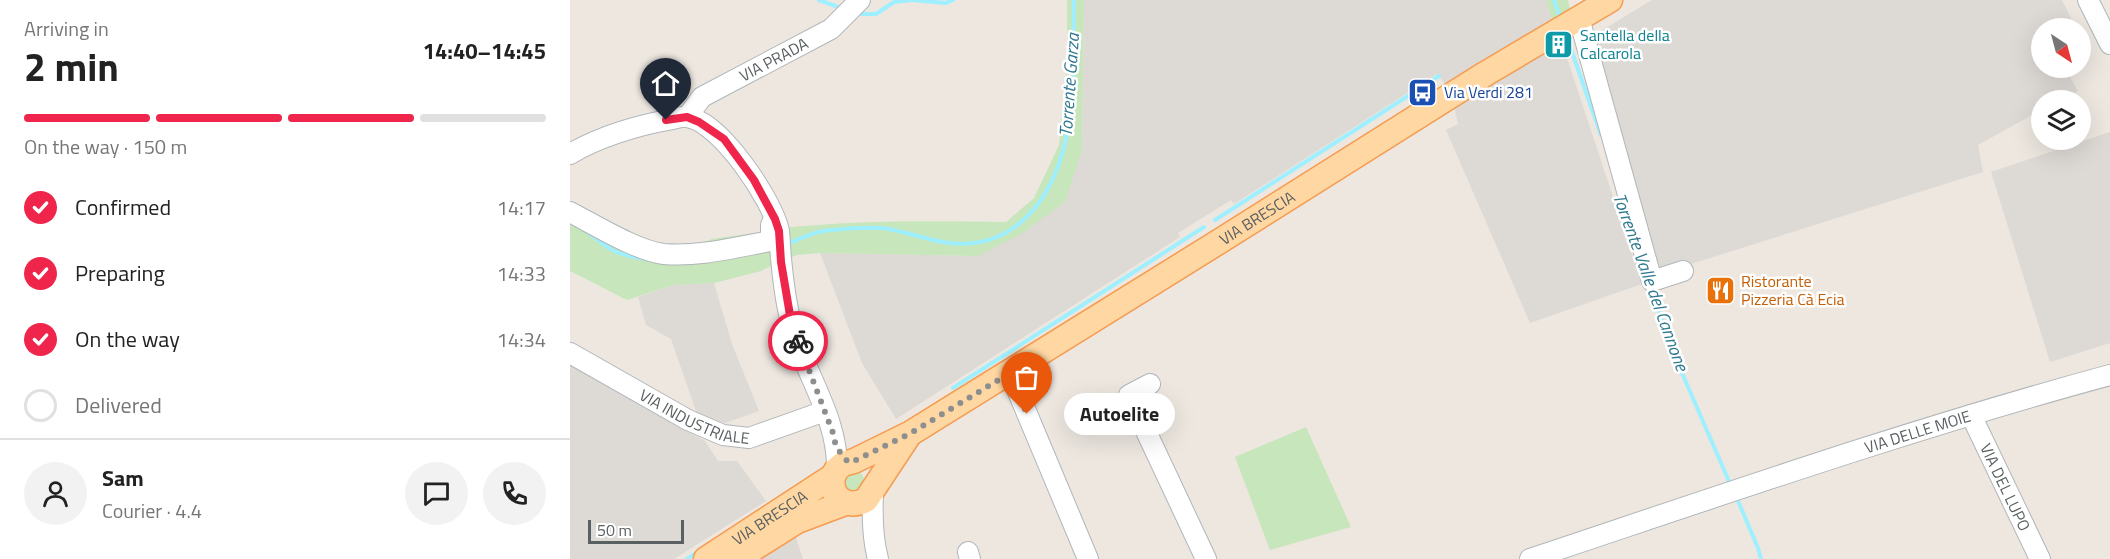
<!DOCTYPE html>
<html lang="en">
<head>
<meta charset="utf-8">
<style>
	:root { --surface:#fff; --page:#f2f2f2; --text:#222; --muted:#767676; --line:#e0e0e0; --accent:#ef254b }
	body { margin:0; font-family:"Titillium Web",sans-serif; background:var(--page); color:var(--text); height:100vh; display:flex; flex-direction:column; font-size:22px; white-space:nowrap }
	* { box-sizing:border-box; margin:0 }
	p { font-size:20px; color:var(--muted) }
	.icon { flex:none; width:33px; height:33px; fill:none; stroke:currentColor; stroke-width:2; stroke-linecap:round; stroke-linejoin:round }
	.map { position:relative; flex:1; overflow:hidden }
	.sheet { display:flex; flex-direction:column; background:var(--surface); width:570px }
	.sheet>* { flex:none }
	.needle { width:39px; rotate:144deg }
	.buttons { position:absolute; left:1461px; top:18px; display:grid; gap:12px }
	.buttons a { display:grid; place-items:center; width:60px; height:60px; border-radius:50%; background:var(--surface); box-shadow:0 6px 24px #0002; font-size:30px }
	.scale { position:absolute; left:18px; bottom:15px; width:96px; box-sizing:border-box; padding-left:6px; border:3px solid #596062; border-top:0; font-size:16px; line-height:21px; white-space:nowrap; color:#596062; -webkit-text-stroke:4px #fff; paint-order:stroke }
	.pin { position:absolute; display:grid; place-items:center; width:51px; height:51px; color:#fff; margin:-62px -26px; border-radius:50% 50% 50% 0; rotate:-45deg; box-shadow:0 0 6px #0007 }
	.pin .icon { rotate:45deg }
	.courier { position:absolute; display:grid; place-items:center; width:60px; height:60px; margin:-30px; border:4px solid #ef254b; border-radius:50%; background:#fff; color:#222; box-shadow:0 2px 8px #0007 }
	.bubble { position:absolute; height:42px; border-radius:21px; background:var(--surface); box-shadow:0 6px 24px #0002; font-size:20px; font-weight:700; line-height:42px; text-align:center }
	.summary em { font-style:normal; font-weight:700 }
	.summary div { display:flex; flex-direction:column-reverse }
	.summary { display:flex; align-items:center; justify-content:space-between; height:102px; padding:0 24px }
	h1 { font-size:39px; font-weight:700; line-height:45px }
	.bar { display:grid; grid-template-columns:repeat(4,1fr); gap:9px 6px; align-content:center; height:72px; padding:0 24px }
	.bar i { height:8px; border-radius:4px; background:var(--line) }
	.bar .on { background:var(--accent) }
	.bar p { grid-column:span 4 }
	.line { display:flex; align-items:center; gap:15px; padding:0 24px; border-top:2px solid var(--line) }
	.line div { flex:1 }
	.round { display:grid; place-items:center; flex:none; width:63px; height:63px; border-radius:32px; background:var(--page) }
	ol { padding:0 24px; list-style:none }
	li { display:flex; align-items:center; gap:18px; height:66px }
	li p { margin-inline-start:auto }
	li .icon { padding:6px; border-radius:50%; background:var(--accent); color:#fff; stroke-width:4 }
	li:last-child { color:var(--muted) }
	li i { width:33px; height:33px; border:3px solid var(--line); border-radius:50% }
	main { display:flex; flex:1; min-height:0 }
	.map>svg:first-child { display:block }
	.industrial { fill:#ddd9d5 }
	.green { fill:#c7e6bb }
	.lines { fill:none; stroke-linecap:round; stroke-linejoin:round }
	.stream { stroke:#9eefff; stroke-width:4 }
	.minor-casing { stroke:#b1b6b9; stroke-width:22 }
	.major-casing { stroke:#f69b50; stroke-width:27 }
	.minor { stroke:#fff; stroke-width:20 }
	.major { stroke:#ffd7a3; stroke-width:24 }
	.done { stroke:#8d8f8e; stroke-width:6; stroke-dasharray:0 10.8 }
	.route { stroke:#ef254b; stroke-width:8 }
	.labels { text-anchor:middle; dominant-baseline:central; stroke-width:5; stroke-linejoin:round; paint-order:stroke }
	.culture-label { font-size:16px; fill:#0d838f; stroke:#fff; text-anchor:start }
	.street-label { font-size:16px; fill:#596062; stroke:#fff }
	.transit-label { font-size:16px; fill:#164399; stroke:#fff; text-anchor:start }
	.food-label { font-size:16px; fill:#c56008; stroke:#fff; text-anchor:start }
	.water-label { font-size:18px; font-style:italic; fill:#307990; stroke:#fff }
</style>
</head>
<body>
<main>
<section class="sheet">
<div class="summary"><div><h1>2 min</h1><p>Arriving in</p></div><em>14:40–14:45</em></div>
<div class="bar"><i class="on"></i><i class="on"></i><i class="on"></i><i></i><p>On the way · 150 m</p></div>
<ol>
<li><svg class="icon" aria-label="check" viewBox="0 0 24 24"><path d="M5 12l5 5 9-10"/></svg>Confirmed<p>14:17</p></li>
<li><svg class="icon" aria-label="check" viewBox="0 0 24 24"><path d="M5 12l5 5 9-10"/></svg>Preparing<p>14:33</p></li>
<li><svg class="icon" aria-label="check" viewBox="0 0 24 24"><path d="M5 12l5 5 9-10"/></svg>On the way<p>14:34</p></li>
<li><i></i>Delivered</li>
</ol>
<div class="line" style="height:108px"><a class="round"><svg class="icon" aria-label="person" viewBox="0 0 24 24"><circle cx="12" cy="8" r="4"/><path d="M4 21q1-7 8-7t8 7"/></svg></a><div><b>Sam</b><p>Courier · 4.4</p></div><a class="round"><svg class="icon" aria-label="chat" viewBox="0 0 24 24"><path d="M4 5h16v11H9l-5 4z"/></svg></a><a class="round"><svg class="icon" aria-label="phone" viewBox="0 0 24 24"><path d="M5 4h4l2 5-3 2q2 4 5 5l2-3 5 2v4C11 20 4 13 5 4z"/></svg></a></div>
</section>
<div class="map">
<svg width="1540" height="559" viewBox="0 0 1540 559">
	<rect width="100%" height="100%" fill="#ede7e0"/>
	<!-- industrial -->
	<g class="industrial">
		<polygon points="514,0 976,0 982,20 875,84 867,74 664,204 661,200 608,233 610,237 326,419 292,363 250,253 408,256 512,150"/>
		<polygon points="1082,0 1492,0 1501,18 1483,28 1472,28 1472,68 1495,68 1508,91 1490,100 1472,100 1471,110 1408,145 1413,172 1086,275 1024,35"/>
		<polygon points="983,46 994,49 1072,284 960,323 876,130 888,124 884,106"/>
		<polygon points="1540,132 1540,343 1480,362 1421,172"/>
		<polygon points="144,283 162,344 189,411 155,423 127,414 101,339 76,325 68,297 104,285"/>
		<polygon points="0,365 135,441 148,461 167,461 196,501 104,559 0,559"/>
		<polygon points="223,529 233,559 177,559"/>
	</g>
	<!-- green -->
	<g class="green">
		<path d="M497,0H514L512,150L495,202L451,234L408,256L250,253L227,255L215,260L214,228C288,220 362,221 436,222L464,198L489,145L497,65Z"/>
		<polygon points="976,0 998,0 1000,9 982,20"/>
		<polygon points="0,208 58,230 98,249 129,244 142,239 197,231 203,265 191,271 144,283 104,285 57,300 0,271"/>
		<polygon points="736,427 781,527 700,550 665,457"/>
		<polygon points="284,470 292,474 295,481 295,487 281,495 271,483 281,471"/>
	</g>
	<g class="lines">
		<!-- stream -->
		<g class="stream">
			<polyline points="249,0 274,9"/>
			<polyline points="342,0 376,3 383,0"/>
			<polyline points="984,0 990,19"/>
			<polyline points="286,14 306,14 324,2 342,0"/>
			<polyline points="996,35 1031,135"/>
			<polyline points="645,220 869,76"/>
			<path d="M15,230C40,250 45,255 77,259"/>
			<path d="M215,245C227,240 241,233 253,231C270,229 296,227 312,228C335,231 357,240 379,243C406,246 430,240 451,222C511,171 502,72 504,0"/>
			<polyline points="1080,288 1112,373 1161,486"/>
			<polyline points="383,388 634,227"/>
			<polyline points="1166,496 1188,548 1191,559"/>
			<polyline points="117,559 129,551"/>
		</g>
		<defs>
			<g id="minor">
				<polyline points="1518,0 1540,44"/>
				<polyline points="1009,18 1082,281 1113,271"/>
				<path id="s1" d="M117,117L132,97L261,29L290,0"/>
				<path d="M0,154C31,136 69,125 103,119C107,118 113,116 117,117C150,121 203,201 209,231C210,240 210,249 211,258C213,280 216,305 222,326C235,375 268,417 267,469"/>
				<path d="M0,212C25,225 67,251 94,254C129,257 167,247 201,241V225L203,221"/>
				<path id="s2" d="M0,353L118,420L153,435L179,438L255,411"/>
				<polyline points="440,373 518,559"/>
				<polyline points="580,384 559,395 636,559"/>
				<path id="s3" d="M1401,415L1470,559"/>
				<path d="M303,492C302,515 302,537 308,559"/>
				<polyline points="398,552 400,559"/>
				<path id="s4" d="M960,559C1152,495 1344,428 1540,375"/>
			</g>
			<g id="major">
				<path d="M263,476C259,497 277,510 296,500L339,435"/>
				<path id="s5" d="M136,559L263,476L267,469L273,464L284,461L341,433L650,241L915,74L1040,0"/>
				<polyline points="167,559 227,521 275,503"/>
			</g>
		</defs>
		<!-- minor casing -->
		<use href="#minor" class="minor-casing"/>
		<!-- major casing -->
		<use href="#major" class="major-casing"/>
		<!-- minor -->
		<use href="#minor" class="minor"/>
		<!-- major -->
		<use href="#major" class="major"/>
	</g>
	<g class="lines">
		<!-- done -->
		<polyline class="done" points="228,341 263,433 266,447 278,462 284,461 341,433 440,373 457,414"/>
		<!-- route -->
		<polyline class="route" points="96,120 117,117 129,122 154,139 184,180 205,219 209,231 211,262 222,327 228,341"/>
	</g>
	<!-- icons -->
	<defs>
		<symbol id="building-square" viewBox="-11 -11 22 22"><rect x="-9" y="-9" width="18" height="18" rx="4" fill="#0f9aa8" stroke="#fff"/><path d="M-4-6H4V6H1V3H-1V6H-4ZM-2.5-4.3h1.7v1.8h-1.7ZM.8-4.3h1.7v1.8H.8ZM-2.5-1h1.7V.8h-1.7ZM.8-1h1.7V.8H.8Z" fill="#fff"/></symbol>
		<symbol id="bus-square" viewBox="-11 -11 22 22"><rect x="-9" y="-9" width="18" height="18" rx="4" fill="#1a4fb4" stroke="#fff"/><path d="M-5-6H5V4H4V6H2V4H-2V6H-4V4H-5ZM-3.5-4V0h7V-4ZM-3.5 1.2v1.5H-2V1.2ZM2 1.2v1.5H3.5V1.2Z" fill="#fff"/></symbol>
		<symbol id="restaurant-square" viewBox="-11 -11 22 22"><rect x="-9" y="-9" width="18" height="18" rx="4" fill="#e8710a" stroke="#fff"/><path d="M-5-6h1v4h1v-4h1v4h1v-4h1v5L-1.5 .5V6h-2V.5L-5-1ZM5-6V6H3V1.5H1.5Q1.5-4 5-6Z" fill="#fff"/></symbol>
	</defs>
	<g fill-rule="evenodd">
		<use href="#building-square" x="972" y="28" width="33" height="33"/>
		<use href="#bus-square" x="836" y="76" width="33" height="33"/>
		<use href="#restaurant-square" x="1134" y="274" width="33" height="33"/>
	</g>
	<g class="labels">
		<!-- culture labels -->
		<g class="culture-label">
			<text x="1010" y="35">Santella della<tspan x="1010" dy="18">Calcarola</tspan></text>
		</g>
		<!-- street labels -->
		<g class="street-label">
			<text stroke="none"><textPath href="#s1" startOffset="106">VIA PRADA</textPath></text>
			<text stroke="none"><textPath href="#s5" startOffset="650">VIA BRESCIA</textPath></text>
			<text stroke="none"><textPath href="#s2" startOffset="141">VIA INDUSTRIALE</textPath></text>
			<text stroke="none"><textPath href="#s4" startOffset="408">VIA DELLE MOIE</textPath></text>
			<text stroke="none"><textPath href="#s3" startOffset="80">VIA DEL LUPO</textPath></text>
			<text stroke="none"><textPath href="#s5" startOffset="76">VIA BRESCIA</textPath></text>
		</g>
		<!-- transit labels -->
		<g class="transit-label">
			<text x="874" y="92">Via Verdi 281</text>
		</g>
		<!-- food labels -->
		<g class="food-label">
			<text x="1171" y="281">Ristorante<tspan x="1171" dy="18">Pizzeria Cà Ecia</tspan></text>
		</g>
		<!-- water labels -->
		<g class="water-label">
			<text transform="translate(499 85) rotate(-86)">Torrente Garza</text>
			<text transform="translate(1081 282) rotate(70)">Torrente Valle del Cannone</text>
		</g>
	</g>
</svg>
<div class="buttons">
<a><svg class="needle" viewBox="-14 -14 28 28"><path d="M0-13l5 13h-10z" fill="#e53935"/><path d="M0 13l5-13h-10z" fill="#767676"/></svg></a>
<a><svg class="icon" aria-label="layers" viewBox="0 0 24 24"><path d="M12 4l9 5-9 5-9-5zM3 14l9 5 9-5"/></svg></a>
</div>
<div class="scale">50 m</div>
<div class="pin" style="left:457px;top:414px;background:#ea580c"><svg class="icon" aria-label="bag" viewBox="0 0 24 24"><path d="M5 8h14l-1 12H6zM9 8a3 3 0 0 1 6 0"/></svg></div>
<div class="pin" style="left:96px;top:120px;background:#1f2937"><svg class="icon" aria-label="home" viewBox="0 0 24 24"><path d="M3 11l9-7 9 7M6 9v11h12V9"/></svg></div>
<div class="courier" style="left:228px;top:341px"><svg class="icon" aria-label="bike" viewBox="0 0 24 24"><circle cx="6" cy="16" r="4"/><circle cx="18" cy="16" r="4"/><path d="M6 16l4-8h5l3 8M10 8l3 8H6M13 5h3"/></svg></div>
<div class="bubble" style="left:494px;top:393px;width:111px">Autoelite</div>
</div>
</main>
</body>
</html>
